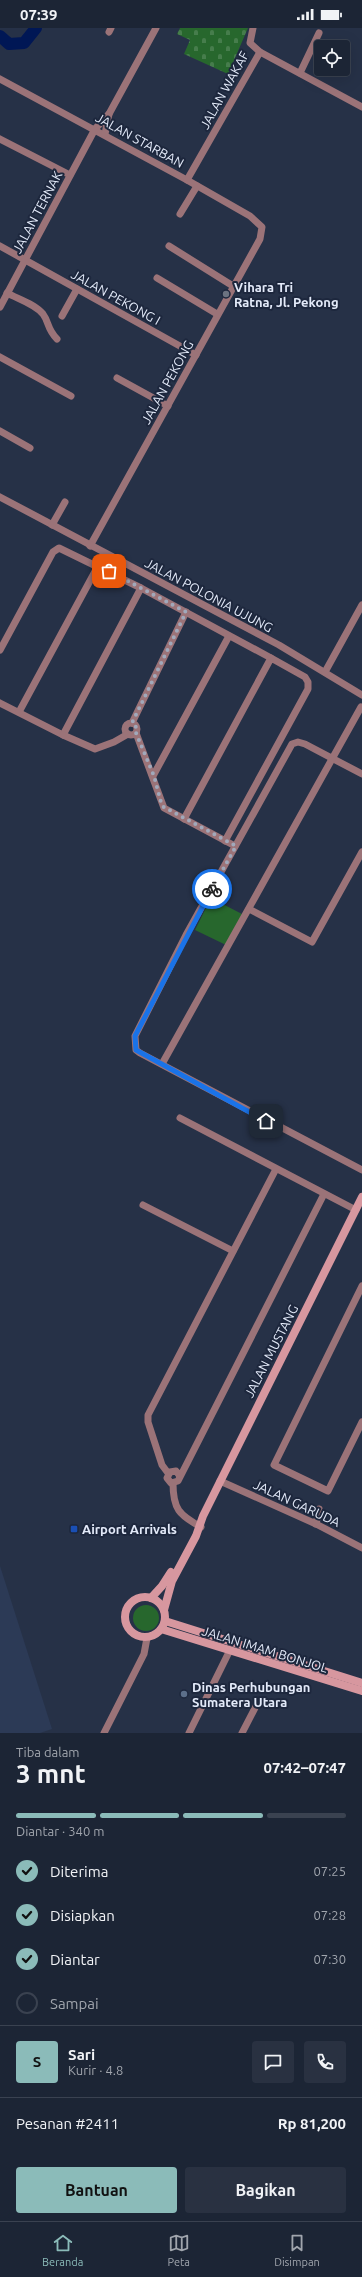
<!DOCTYPE html>
<html lang="id">
<head>
<meta charset="utf-8">
<style>
	:root { --surface:#1c2535; --page:#293141; --text:#f1f3f6; --muted:#a0a5ad; --line:#3a4250; --accent:#8bbbb9 }
	body { margin:0; font-family:Ubuntu,sans-serif; background:var(--page); color:var(--text); height:100vh; display:flex; flex-direction:column; font-size:15px; white-space:nowrap }
	* { box-sizing:border-box; margin:0 }
	p { font-size:13px; color:var(--muted) }
	.icon { flex:none; width:22px; height:22px; fill:none; stroke:currentColor; stroke-width:2; stroke-linecap:round; stroke-linejoin:round }
	.map { position:relative; height:1705px; overflow:hidden }
	.drawer { display:flex; flex-direction:column; background:var(--surface); flex:1 }
	.drawer>* { flex:none }
	.fabs { position:absolute; left:314px; top:12px; display:grid; gap:8px }
	.fabs a { display:grid; place-items:center; width:36px; height:36px; border-radius:4px; background:var(--surface); box-shadow:0 4px 16px #0002,0 0 0 1px var(--line); font-size:20px }
	.pin { position:absolute; display:grid; place-items:center; width:34px; height:34px; color:#fff; margin:-17px; border-radius:8px; box-shadow:0 2px 6px #0006 }
	.courier { position:absolute; display:grid; place-items:center; width:40px; height:40px; margin:-20px; border:3px solid #1a73e8; border-radius:50%; background:#fff; color:#222; box-shadow:0 1px 5px #0007 }
	.headline em { font-style:normal; font-weight:700 }
	.headline div { display:flex; flex-direction:column-reverse }
	.headline { display:flex; align-items:center; justify-content:space-between; height:68px; padding:0 16px }
	h1 { font-size:26px; font-weight:700; line-height:30px }
	.bar { display:grid; grid-template-columns:repeat(4,1fr); gap:6px 4px; align-content:center; height:48px; padding:0 16px }
	.bar i { height:5px; border-radius:3px; background:var(--line) }
	.bar .on { background:var(--accent) }
	.bar p { grid-column:span 4 }
	.line { display:flex; align-items:center; gap:10px; padding:0 16px; border-top:1px solid var(--line) }
	.line div { flex:1 }
	.round { display:grid; place-items:center; flex:none; width:42px; height:42px; border-radius:4px; background:var(--page) }
	ol { padding:0 16px; list-style:none }
	li { display:flex; align-items:center; gap:12px; height:44px }
	li p { margin-inline-start:auto }
	li .icon { padding:4px; border-radius:50%; background:var(--accent); color:#111; stroke-width:4 }
	li:last-child { color:var(--muted) }
	li i { width:22px; height:22px; border:2px solid var(--line); border-radius:50% }
	.action { display:flex; gap:8px; margin-top:auto; padding:8px 16px }
	.action a { flex:1; height:46px; border-radius:4px; background:var(--accent); color:#111; font-size:16px; font-weight:700; line-height:46px; text-align:center }
	.action a+a { background:var(--page); color:var(--text) }
	.status { display:flex; justify-content:space-between; align-items:center; height:28px; padding:0 20px; background:var(--surface); direction:ltr }
	.status svg { height:11px; fill:currentColor }
	.menu { display:flex; justify-content:space-around; align-items:center; height:56px; border-top:1px solid var(--line); background:var(--surface); font-size:11px; color:var(--muted) }
	.menu a { display:grid; justify-items:center; gap:2px }
	.menu .on { color:var(--accent) }
	.map>svg:first-child { display:block }
	.built { fill:#2c3a56 }
	.grass { fill:#27672d }
	.cemetery { fill:url(#cemetery-stones) }
	.lines { fill:none; stroke-linecap:round; stroke-linejoin:round }
	.river { stroke:#001755; stroke-width:12 }
	.street { stroke:#9b7378; stroke-width:7 }
	.secondary { stroke:#d7979f; stroke-width:8 }
	.done { stroke:#a1a9bb; stroke-width:4; stroke-dasharray:0 7.2 }
	.route { stroke:#1a73e8; stroke-width:5 }
	.worship-dot { fill:#6b7280; stroke:#1d273d; stroke-width:1.5 }
	.transit-dot { fill:#1a4fb4; stroke:#1d273d; stroke-width:1.5 }
	.service-dot { fill:#5c6f8a; stroke:#1d273d; stroke-width:1.5 }
	.labels { text-anchor:middle; dominant-baseline:central; stroke-width:4; stroke-linejoin:round; paint-order:stroke }
	.street-label { font-size:13px; fill:#e3eaf9; stroke:#1d273d }
	.poi-label { font-size:13px; font-weight:bold; fill:#e3eaf9; stroke:#1d273d; text-anchor:start }
</style>
</head>
<body>
<div class="status"><b>07:39</b><svg viewBox="0 0 49 12"><path d="M0 12V9h3v3zM5 12V6h3v6zM10 12V3h3v9zM15 12V0h3v12zM26 1h20v11H26zM47 4h2v5h-2z"/></svg></div>
<div class="map">
<svg width="362" height="1705" viewBox="0 0 362 1705">
	<defs>
		<pattern id="cemetery-stones" width="16" height="16" patternUnits="userSpaceOnUse"><rect width="16" height="16" fill="#27672d"/><path d="M2 7V4a2 2 0 0 1 4 0v3zM10 15v-3a2 2 0 0 1 4 0v3z" fill="#467d4c"/></pattern>
	</defs>
	<rect width="100%" height="100%" fill="#263147"/>
	<!-- built -->
	<polygon class="built" points="0,1538 52,1701 40,1705 0,1705"/>
	<!-- grass -->
	<g class="grass">
		<polygon points="211,870 242,886 226,917 195,902"/>
		<circle cx="146" cy="1590" r="13"/>
	</g>
	<!-- cemetery -->
	<polygon class="cemetery" points="180,0 248,0 228,46 184,26 190,12 177,6"/>
	<g class="lines">
		<!-- river -->
		<polyline class="river" points="0,8 9,16 24,15 36,0"/>
		<!-- street -->
		<g class="street">
			<polyline points="253,0 250,15 260,24"/>
			<polyline points="109,4 111,0"/>
			<polyline points="300,45 319,5"/>
			<polyline points="0,51 187,152 250,188 262,199 260,211 90,518"/>
			<polyline points="109,86 156,0"/>
			<polyline points="0,111 70,147"/>
			<polyline points="187,152 260,24 362,79"/>
			<polyline points="180,186 197,158"/>
			<polyline points="0,218 196,327"/>
			<polyline points="169,218 233,258"/>
			<polyline points="157,250 217,286"/>
			<path d="M7,265C18,271 35,276 43,286C49,294 47,301 57,311"/>
			<polyline points="0,279 95,101 109,86 105,106"/>
			<polyline points="62,288 77,261"/>
			<polyline points="0,329 71,368"/>
			<polyline points="117,350 168,378"/>
			<polyline points="0,403 30,420"/>
			<polyline points="0,469 279,617 362,667"/>
			<polyline points="52,497 65,474"/>
			<polyline points="0,622 53,524 59,520 141,560 271,630"/>
			<polyline points="325,644 362,577"/>
			<polyline points="0,675 63,707 141,560"/>
			<polyline points="19,684 98,538"/>
			<polyline points="132,695 186,584"/>
			<circle cx="131" cy="701" r="6"/>
			<polyline points="136,705 164,780 235,818"/>
			<polyline points="63,707 95,721 114,714 128,706"/>
			<polyline points="362,746 305,716 298,714 292,716 186,907 135,1008 136,1022 140,1025 362,1142"/>
			<polyline points="153,748 229,608"/>
			<polyline points="184,791 271,630 305,649 308,654 308,661 225,813"/>
			<polyline points="249,881 312,914 362,824"/>
			<polyline points="162,1036 361,679"/>
			<polyline points="180,1090 356,1182"/>
			<polyline points="143,1177 233,1223"/>
			<polyline points="362,1258 274,1437 328,1463 362,1394"/>
			<polyline points="168,1445 162,1437 148,1394 148,1387 276,1141"/>
			<polyline points="179,1447 176,1443 170,1444 167,1450 171,1455 178,1453 324,1166"/>
			<polyline points="220,1453 316,1496 362,1520"/>
			<path d="M173,1455C173,1481 179,1487 201,1499"/>
			<polyline points="316,1496 319,1481"/>
			<polyline points="104,1705 144,1626 147,1610"/>
			<polyline points="189,1705 230,1622"/>
			<polyline points="242,1705 256,1678"/>
		</g>
		<!-- secondary -->
		<g class="secondary">
			<circle cx="145" cy="1589" r="20"/>
			<polyline points="151,1570 162,1558 171,1544"/>
			<polyline points="164,1582 172,1553 196,1508 203,1488 362,1169"/>
			<polyline points="165,1593 362,1655"/>
			<polyline points="161,1601 362,1663"/>
		</g>
	</g>
	<g class="lines">
		<!-- done -->
		<polyline class="done" points="109,543 186,584 132,695 137,700 136,705 154,748 162,778 236,818 212,861"/>
		<!-- route -->
		<polyline class="route" points="212,861 135,1008 136,1022 266,1093"/>
	</g>
	<!-- markers -->
	<circle class="worship-dot" cx="226" cy="266" r="4"/>
	<rect class="transit-dot" x="70" y="1497" width="8" height="8" rx="2"/>
	<circle class="service-dot" cx="184" cy="1666" r="4"/>
	<g class="labels">
		<!-- street labels -->
		<g class="street-label">
			<text transform="translate(224 62) rotate(-61)">JALAN WAKAF</text>
			<text transform="translate(140 112) rotate(29)">JALAN STARBAN</text>
			<text transform="translate(37 184) rotate(-62)">JALAN TERNAK</text>
			<text transform="translate(116 269) rotate(29)">JALAN PEKONG I</text>
			<text transform="translate(167 354) rotate(-61)">JALAN PEKONG</text>
			<text transform="translate(209 567) rotate(28)">JALAN POLONIA UJUNG</text>
			<text transform="translate(271 1323) rotate(-63)">JALAN MUSTANG</text>
			<text transform="translate(297 1475) rotate(25)">JALAN GARUDA</text>
			<text transform="translate(265 1621) rotate(17)">JALAN IMAM BONJOL</text>
		</g>
		<!-- poi labels -->
		<g class="poi-label">
			<text x="234" y="259">Vihara Tri<tspan x="234" dy="15">Ratna, Jl. Pekong</tspan></text>
			<text x="82" y="1501">Airport Arrivals</text>
			<text x="192" y="1659">Dinas Perhubungan<tspan x="192" dy="15">Sumatera Utara</tspan></text>
		</g>
	</g>
</svg>
<div class="fabs">
<a><svg class="icon" aria-label="locate" viewBox="0 0 24 24"><circle cx="12" cy="12" r="6"/><path d="M12 2v4M12 18v4M2 12h4M18 12h4"/></svg></a>
</div>
<div class="pin" style="left:109px;top:543px;background:#ea580c"><svg class="icon" aria-label="bag" viewBox="0 0 24 24"><path d="M5 8h14l-1 12H6zM9 8a3 3 0 0 1 6 0"/></svg></div>
<div class="pin" style="left:266px;top:1093px;background:#1f2937"><svg class="icon" aria-label="home" viewBox="0 0 24 24"><path d="M3 11l9-7 9 7M6 9v11h12V9"/></svg></div>
<div class="courier" style="left:212px;top:861px"><svg class="icon" aria-label="bike" viewBox="0 0 24 24"><circle cx="6" cy="16" r="4"/><circle cx="18" cy="16" r="4"/><path d="M6 16l4-8h5l3 8M10 8l3 8H6M13 5h3"/></svg></div>
</div>
<section class="drawer">
<div class="headline"><div><h1>3 mnt</h1><p>Tiba dalam</p></div><em>07:42–07:47</em></div>
<div class="bar"><i class="on"></i><i class="on"></i><i class="on"></i><i></i><p>Diantar · 340 m</p></div>
<ol>
<li><svg class="icon" aria-label="check" viewBox="0 0 24 24"><path d="M5 12l5 5 9-10"/></svg>Diterima<p>07:25</p></li>
<li><svg class="icon" aria-label="check" viewBox="0 0 24 24"><path d="M5 12l5 5 9-10"/></svg>Disiapkan<p>07:28</p></li>
<li><svg class="icon" aria-label="check" viewBox="0 0 24 24"><path d="M5 12l5 5 9-10"/></svg>Diantar<p>07:30</p></li>
<li><i></i>Sampai</li>
</ol>
<div class="line" style="height:72px"><b class="round" style="background:var(--accent);color:#111">S</b><div><b>Sari</b><p>Kurir · 4.8</p></div><a class="round"><svg class="icon" aria-label="chat" viewBox="0 0 24 24"><path d="M4 5h16v11H9l-5 4z"/></svg></a><a class="round"><svg class="icon" aria-label="phone" viewBox="0 0 24 24"><path d="M5 4h4l2 5-3 2q2 4 5 5l2-3 5 2v4C11 20 4 13 5 4z"/></svg></a></div>
<div class="line" style="height:52px"><div>Pesanan #2411</div><b>Rp 81,200</b></div>
<div class="action"><a>Bantuan</a><a>Bagikan</a></div>
</section>
<nav class="menu">
<a class="on"><svg class="icon" aria-label="home" viewBox="0 0 24 24"><path d="M3 11l9-7 9 7M6 9v11h12V9"/></svg>Beranda</a>
<a><svg class="icon" aria-label="map" viewBox="0 0 24 24"><path d="M3 6l6-2 6 2 6-2v14l-6 2-6-2-6 2zM9 4v14M15 6v14"/></svg>Peta</a>
<a><svg class="icon" aria-label="saved" viewBox="0 0 24 24"><path d="M7 4h10v16l-5-4-5 4z"/></svg>Disimpan</a>
</nav>
</body>
</html>
